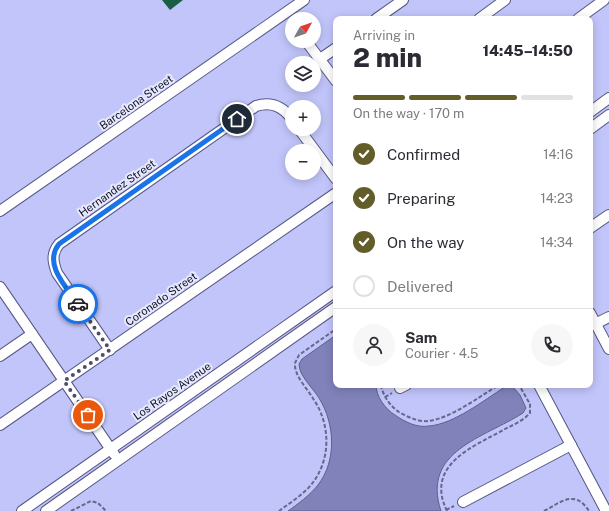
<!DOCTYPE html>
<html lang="en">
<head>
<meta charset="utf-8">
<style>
	:root { --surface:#fff; --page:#f7f7f7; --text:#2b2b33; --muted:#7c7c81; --line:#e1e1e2; --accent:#635d2a }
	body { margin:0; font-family:"Public Sans",sans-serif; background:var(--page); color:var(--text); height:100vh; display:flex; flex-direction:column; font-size:15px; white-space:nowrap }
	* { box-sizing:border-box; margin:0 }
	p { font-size:13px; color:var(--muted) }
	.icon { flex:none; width:22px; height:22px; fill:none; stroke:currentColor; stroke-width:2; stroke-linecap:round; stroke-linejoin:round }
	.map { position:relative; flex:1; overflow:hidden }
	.panel { position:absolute; left:333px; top:16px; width:260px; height:372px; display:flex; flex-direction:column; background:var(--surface); border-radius:8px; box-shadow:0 2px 10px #0003 }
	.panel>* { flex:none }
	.needle { width:26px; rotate:50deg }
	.fabs { position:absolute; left:285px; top:12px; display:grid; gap:8px }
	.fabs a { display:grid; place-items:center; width:36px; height:36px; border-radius:50%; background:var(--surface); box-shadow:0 2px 10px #0003; font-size:20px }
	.pin { position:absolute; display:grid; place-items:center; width:34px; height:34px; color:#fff; margin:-17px; border:2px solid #fff; border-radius:50%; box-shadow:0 1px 4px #0007 }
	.courier { position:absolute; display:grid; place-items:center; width:40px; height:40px; margin:-20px; border:3px solid #1a73e8; border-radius:50%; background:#fff; color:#222; box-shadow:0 1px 5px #0007 }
	.head em { font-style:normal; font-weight:800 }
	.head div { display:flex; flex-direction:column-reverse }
	.head { display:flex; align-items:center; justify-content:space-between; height:68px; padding:0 20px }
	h1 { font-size:26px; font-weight:800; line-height:30px }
	.bar { display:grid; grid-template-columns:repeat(4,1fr); gap:6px 4px; align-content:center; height:48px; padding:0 20px }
	.bar i { height:5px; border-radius:3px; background:var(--line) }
	.bar .selected { background:var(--accent) }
	.bar p { grid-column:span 4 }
	.line { display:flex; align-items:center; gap:10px; padding:0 20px; border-top:1px solid var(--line) }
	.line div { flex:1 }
	.round { display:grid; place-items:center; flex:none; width:42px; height:42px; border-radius:21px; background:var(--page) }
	ol { padding:0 20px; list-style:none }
	li { display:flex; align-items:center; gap:12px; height:44px }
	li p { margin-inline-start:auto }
	li .icon { padding:4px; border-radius:50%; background:var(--accent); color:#fff; stroke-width:4 }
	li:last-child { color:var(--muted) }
	li i { width:22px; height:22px; border:2px solid var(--line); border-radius:50% }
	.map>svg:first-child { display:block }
	.water { fill:#8182ba; stroke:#5e5f8c }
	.building { fill:#185f43 }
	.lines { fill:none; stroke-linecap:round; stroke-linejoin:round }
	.street-casing { stroke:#575786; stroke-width:12 }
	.path { stroke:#66678a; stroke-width:2; stroke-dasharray:4 2; stroke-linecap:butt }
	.street { stroke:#fff; stroke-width:10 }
	.done { stroke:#4d4e6c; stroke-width:4; stroke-dasharray:0 7.2 }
	.route { stroke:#1a73e8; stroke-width:5 }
	.labels { text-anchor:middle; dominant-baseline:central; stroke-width:4; stroke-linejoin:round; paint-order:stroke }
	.street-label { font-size:11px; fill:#0e0e20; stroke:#e7e9ff }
</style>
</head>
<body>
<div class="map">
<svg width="609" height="511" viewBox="0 0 609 511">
	<rect width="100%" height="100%" fill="#c2c5fa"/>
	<!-- water -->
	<path class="water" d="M336,335V385H376C376,396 385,409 395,415C405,422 417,428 429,426C454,424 484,400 505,387H513L520,395L526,408L523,413C484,438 421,451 441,511H288C298,504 310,495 318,485C337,460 335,424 319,398C313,388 299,376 299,364L302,359Z"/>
	<!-- building -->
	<polygon class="building" points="162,0 183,0 170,10"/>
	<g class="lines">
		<defs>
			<g id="street">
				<polyline points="376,19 403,0"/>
				<polyline points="479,19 505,0"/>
				<polyline points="578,19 604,0"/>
				<polyline points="306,41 336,81"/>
				<polyline points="320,59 336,48"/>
				<polyline points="590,112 609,98"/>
				<polyline points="299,129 336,179"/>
				<polyline points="590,129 609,115"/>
				<polyline points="0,211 304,0"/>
				<polyline points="590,228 609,215"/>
				<polyline points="0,287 114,454"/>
				<polyline points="590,313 609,349"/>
				<polyline points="595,324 609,317"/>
				<path d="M110,350L57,273C53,262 51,254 59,244L256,106C272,101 283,107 292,119"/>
				<polyline points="0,356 32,334"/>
				<polyline points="539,385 606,511"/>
				<polyline points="400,388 406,385"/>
				<polyline points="0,425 336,193"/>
				<polyline points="463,502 571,445"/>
				<polyline points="22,511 336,291"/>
				<polyline points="46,511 336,307"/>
			</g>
		</defs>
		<!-- street casing -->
		<use href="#street" class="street-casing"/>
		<!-- path -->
		<g class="path">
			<path d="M381,385C383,396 390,406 399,412C408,417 418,422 428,421C450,419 480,396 499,385"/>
			<polyline points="385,397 392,393"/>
			<polyline points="446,510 454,506"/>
			<polyline points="71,511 91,501 98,503 106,511"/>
			<path d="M279,511C291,502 306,493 314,481C331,457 330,424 314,400C307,388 294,376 295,363L299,355L336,329"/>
			<path d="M447,511C424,464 475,446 507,428C515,424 524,420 530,413V404L519,385"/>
			<path d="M544,511C561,502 575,489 589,511"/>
		</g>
		<!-- street -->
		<use href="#street" class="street"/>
	</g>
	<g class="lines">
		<!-- done -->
		<polyline class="done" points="78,304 110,350 64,381 88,415"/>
		<!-- route -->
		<path class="route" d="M78,304C66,287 43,264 59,244L237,119"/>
	</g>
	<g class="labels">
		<!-- street labels -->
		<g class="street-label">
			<text transform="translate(136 102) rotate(-35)">Barcelona Street</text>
			<text transform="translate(117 188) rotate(-35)">Hernandez Street</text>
			<text transform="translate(161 299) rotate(-35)">Coronado Street</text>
			<text transform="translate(172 391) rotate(-35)">Los Rayos Avenue</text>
		</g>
	</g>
</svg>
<div class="fabs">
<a><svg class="needle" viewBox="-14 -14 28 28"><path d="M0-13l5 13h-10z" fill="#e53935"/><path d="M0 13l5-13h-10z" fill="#7c7c81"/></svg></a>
<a><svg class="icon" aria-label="layers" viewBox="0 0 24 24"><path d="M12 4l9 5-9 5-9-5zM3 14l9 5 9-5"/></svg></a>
<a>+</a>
<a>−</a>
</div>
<div class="pin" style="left:88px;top:415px;background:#ea580c"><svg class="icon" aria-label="bag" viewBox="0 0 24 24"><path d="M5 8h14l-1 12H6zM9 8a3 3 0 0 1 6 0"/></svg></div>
<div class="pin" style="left:237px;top:119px;background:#1f2937"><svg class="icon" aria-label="home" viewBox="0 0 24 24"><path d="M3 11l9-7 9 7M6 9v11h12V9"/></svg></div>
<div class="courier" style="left:78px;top:304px"><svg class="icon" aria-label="car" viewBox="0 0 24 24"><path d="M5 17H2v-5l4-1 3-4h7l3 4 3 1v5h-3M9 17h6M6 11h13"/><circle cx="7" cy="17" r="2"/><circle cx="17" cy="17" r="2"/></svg></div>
<section class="panel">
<div class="head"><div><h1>2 min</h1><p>Arriving in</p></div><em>14:45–14:50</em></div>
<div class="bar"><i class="selected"></i><i class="selected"></i><i class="selected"></i><i></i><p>On the way · 170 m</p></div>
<ol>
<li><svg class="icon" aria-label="check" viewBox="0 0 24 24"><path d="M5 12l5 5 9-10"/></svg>Confirmed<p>14:16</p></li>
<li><svg class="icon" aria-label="check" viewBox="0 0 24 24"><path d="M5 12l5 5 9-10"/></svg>Preparing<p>14:23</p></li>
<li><svg class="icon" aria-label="check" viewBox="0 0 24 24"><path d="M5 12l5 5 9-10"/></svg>On the way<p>14:34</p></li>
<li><i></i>Delivered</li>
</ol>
<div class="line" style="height:72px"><a class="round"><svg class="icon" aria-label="person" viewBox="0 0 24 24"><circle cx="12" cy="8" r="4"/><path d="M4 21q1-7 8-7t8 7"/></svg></a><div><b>Sam</b><p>Courier · 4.5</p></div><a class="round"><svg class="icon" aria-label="phone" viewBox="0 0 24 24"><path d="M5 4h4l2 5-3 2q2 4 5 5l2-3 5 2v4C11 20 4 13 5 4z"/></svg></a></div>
</section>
</div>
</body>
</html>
